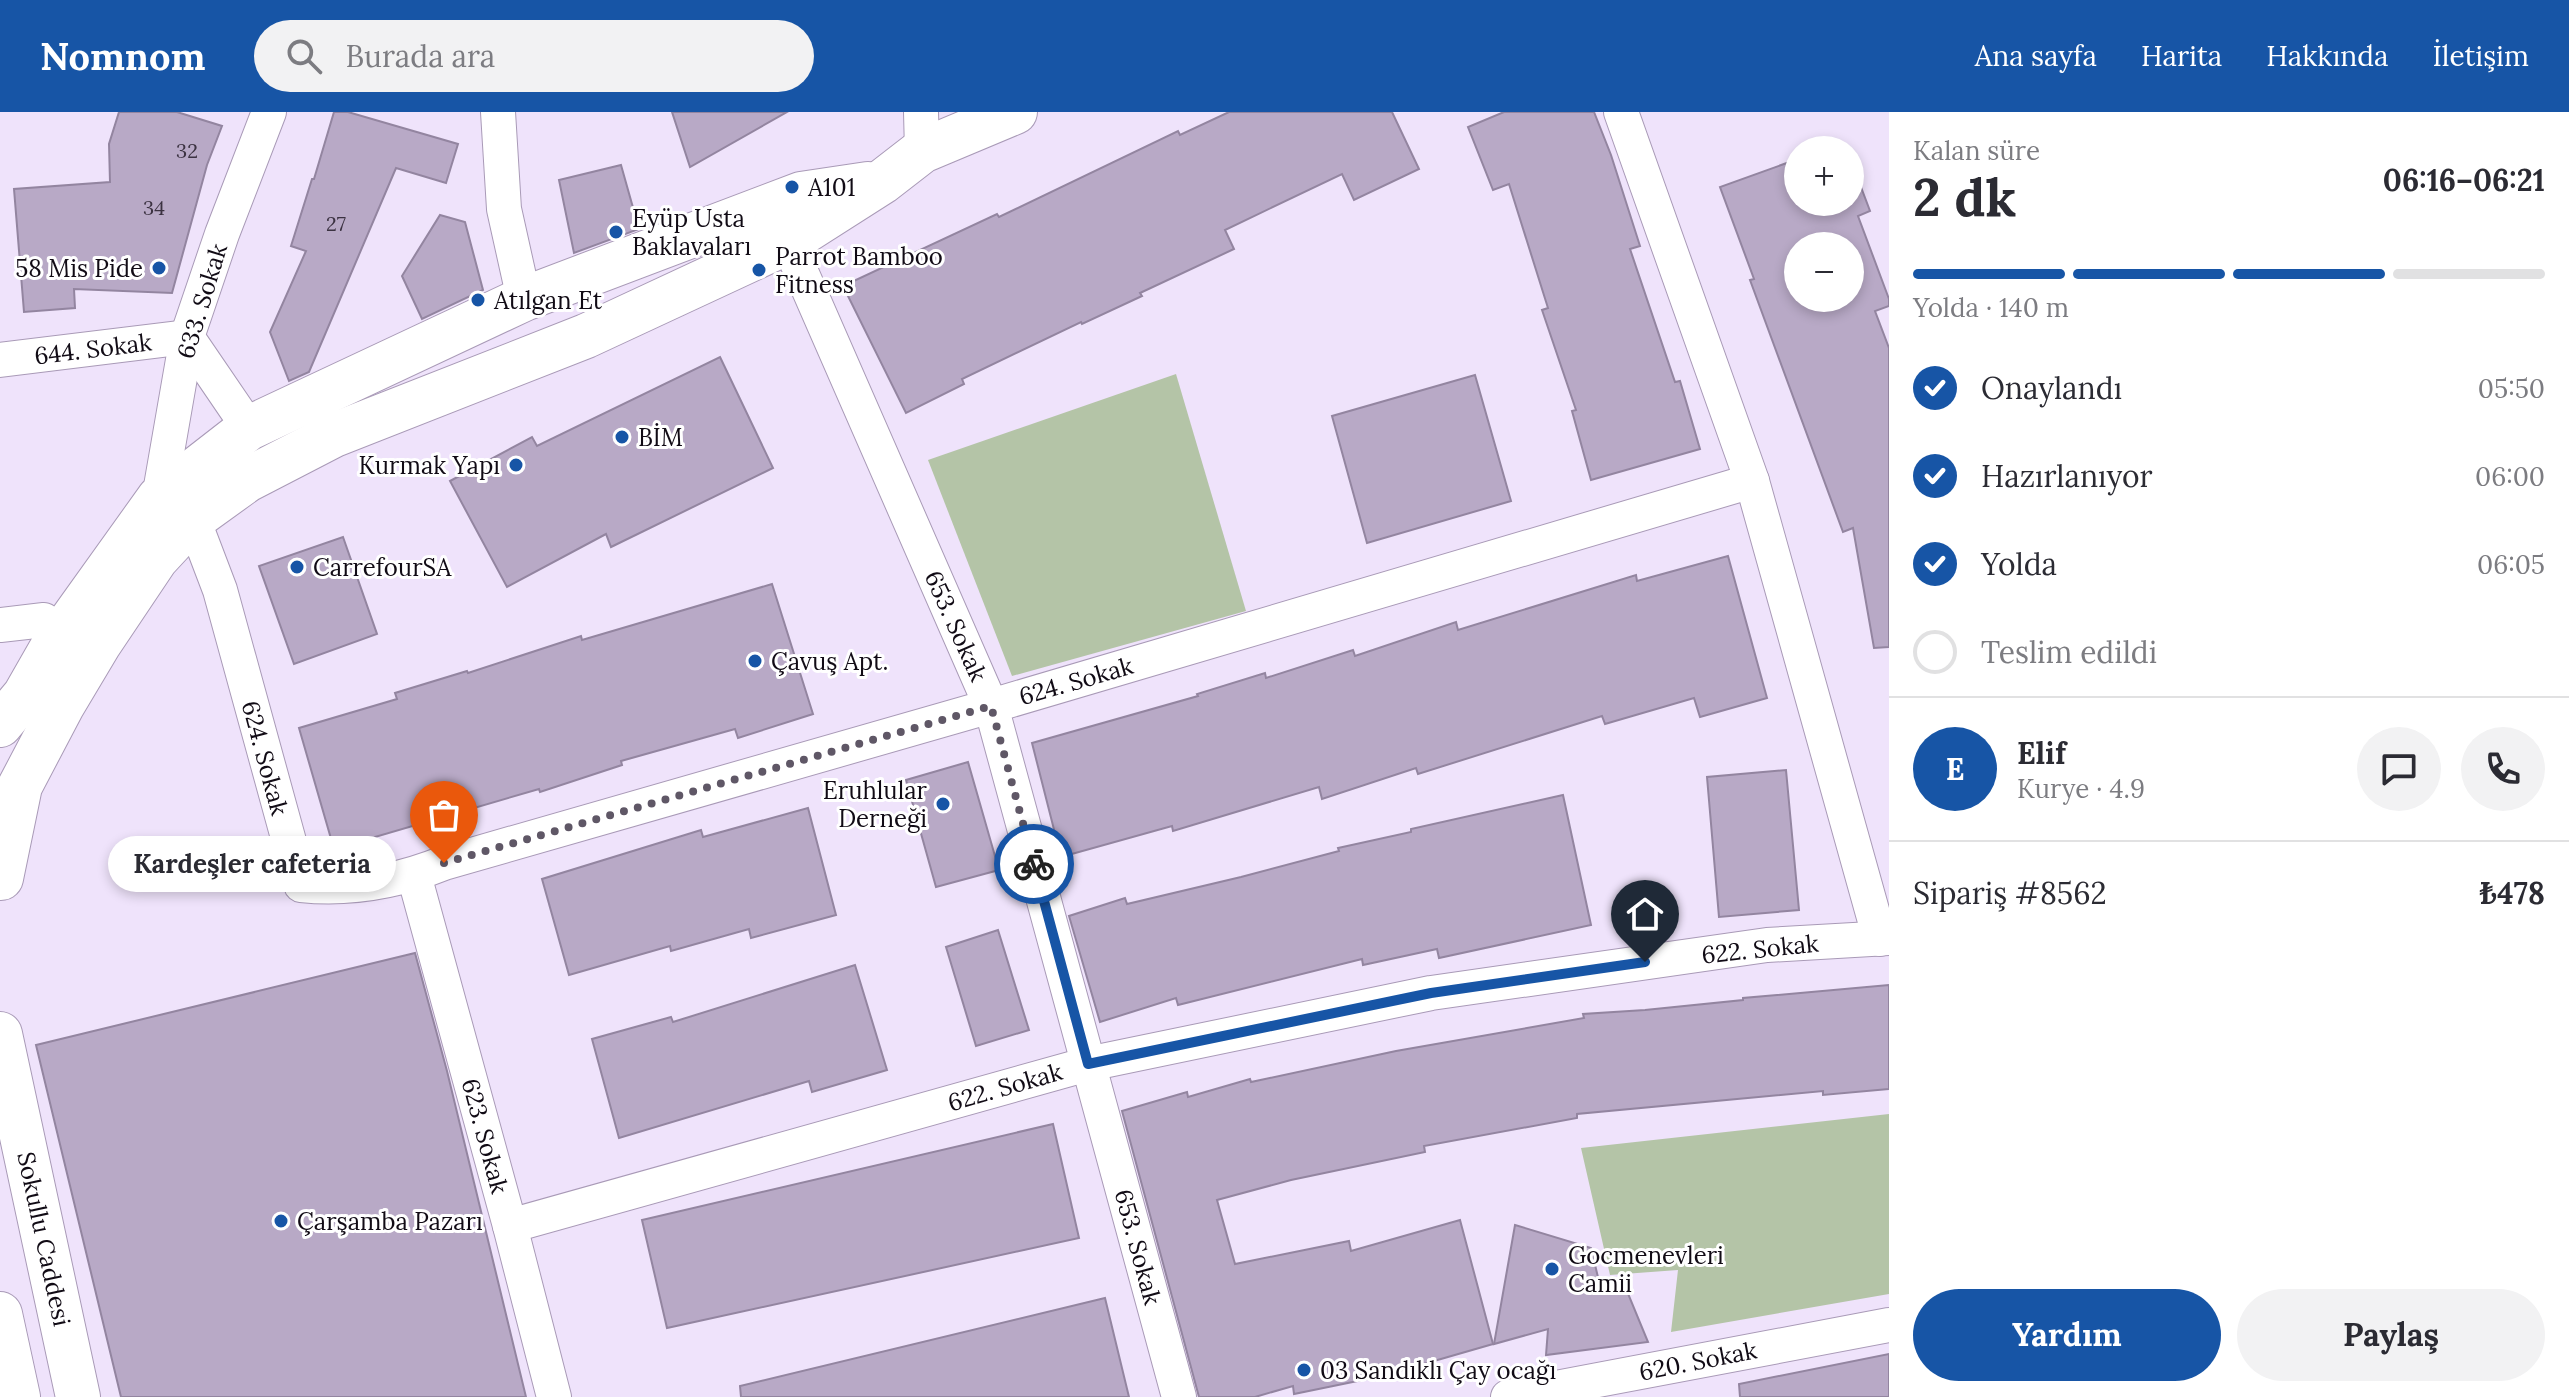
<!DOCTYPE html>
<html lang="tr">
<head>
<meta charset="utf-8">
<style>
	:root { --surface:#fff; --page:#f2f2f3; --text:#2b2b33; --muted:#7c7c81; --line:#e1e1e2; --accent:#1755a6 }
	body { margin:0; font-family:Lora,serif; background:var(--page); color:var(--text); height:100vh; display:flex; flex-direction:column; font-size:30px; white-space:nowrap }
	* { box-sizing:border-box; margin:0 }
	p { font-size:26px; color:var(--muted) }
	.icon { flex:none; width:44px; height:44px; fill:none; stroke:currentColor; stroke-width:2; stroke-linecap:round; stroke-linejoin:round }
	.map { position:relative; flex:1; overflow:hidden }
	.side { display:flex; flex-direction:column; background:var(--surface); width:680px }
	.side>* { flex:none }
	.fabs { position:absolute; left:1784px; top:24px; display:grid; gap:16px }
	.fabs a { display:grid; place-items:center; width:80px; height:80px; border-radius:50%; background:var(--surface); box-shadow:0 4px 12px #0003; font-size:40px }
	.pin { position:absolute; display:grid; place-items:center; width:68px; height:68px; color:#fff; margin:-82px -34px; border-radius:50% 50% 50% 0; rotate:-45deg; box-shadow:0 0 8px #0007 }
	.pin .icon { rotate:45deg }
	.courier { position:absolute; display:grid; place-items:center; width:80px; height:80px; margin:-40px; border:6px solid #1755a6; border-radius:50%; background:#fff; color:#222; box-shadow:0 2px 10px #0007 }
	.bubble { position:absolute; height:56px; border-radius:28px; background:var(--surface); box-shadow:0 4px 12px #0003; font-size:26px; font-weight:700; line-height:56px; text-align:center }
	.summary em { font-style:normal; font-weight:700 }
	.summary div { display:flex; flex-direction:column-reverse }
	.summary { display:flex; align-items:center; justify-content:space-between; height:136px; padding:0 24px }
	h1 { font-size:52px; font-weight:700; line-height:60px }
	.bar { display:grid; grid-template-columns:repeat(4,1fr); gap:12px 8px; align-content:center; height:96px; padding:0 24px }
	.bar i { height:10px; border-radius:6px; background:var(--line) }
	.bar .active { background:var(--accent) }
	.bar p { grid-column:span 4 }
	.line { display:flex; align-items:center; gap:20px; padding:0 24px; border-top:2px solid var(--line) }
	.line div { flex:1 }
	.round { display:grid; place-items:center; flex:none; width:84px; height:84px; border-radius:42px; background:var(--page) }
	ol { padding:0 24px; list-style:none }
	li { display:flex; align-items:center; gap:24px; height:88px }
	li p { margin-inline-start:auto }
	li .icon { padding:8px; border-radius:50%; background:var(--accent); color:#fff; stroke-width:4 }
	li:last-child { color:var(--muted) }
	li i { width:44px; height:44px; border:4px solid var(--line); border-radius:50% }
	.action { display:flex; gap:16px; margin-top:auto; padding:16px 24px }
	.action a { flex:1; height:92px; border-radius:48px; background:var(--accent); color:#fff; font-size:32px; font-weight:700; line-height:92px; text-align:center }
	.action a+a { background:var(--page); color:var(--text) }
	header { display:flex; align-items:center; gap:48px; box-sizing:border-box; height:112px; padding:0 40px; background:var(--accent); color:#fff }
	header strong { font-size:38px }
	nav { display:flex; gap:44px; margin-inline-start:auto; font-size:28px }
	.search { width:560px; height:72px; background:var(--page); display:flex; align-items:center; gap:20px; box-sizing:border-box; padding:0 28px; border-radius:44px; color:var(--muted); font-size:30px }
	main { display:flex; flex:1; min-height:0 }
	.map>svg:first-child { display:block }
	.green { fill:#b4c4a7 }
	.building { fill:#b8a9c6; stroke:#9385a0; stroke-width:2; fill-rule:evenodd }
	.lines { fill:none; stroke-linecap:round; stroke-linejoin:round }
	.street-casing { stroke:#a99ab7; stroke-width:36 }
	.secondary-casing { stroke:#a99ab7; stroke-width:46 }
	.street { stroke:#fff; stroke-width:34 }
	.secondary { stroke:#fff; stroke-width:44 }
	.done { stroke:#5f5766; stroke-width:8; stroke-dasharray:0 14.4 }
	.route { stroke:#1755a6; stroke-width:10 }
	.poi-dot { fill:#1755a6; stroke:#fff; stroke-width:3 }
	.labels { text-anchor:middle; dominant-baseline:central; stroke-width:6; stroke-linejoin:round; paint-order:stroke }
	.number-label { font-size:20px; fill:#3b3241 }
	.poi-label { font-size:24px; fill:#110b15; stroke:#fff; text-anchor:start }
	.street-label { font-size:24px; fill:#110b15; stroke:#fff }
</style>
</head>
<body>
<header>
<strong>Nomnom</strong>
<div class="search"><svg class="icon" aria-label="search" viewBox="0 0 24 24"><circle cx="10" cy="10" r="6"/><path d="M15 15l6 6"/></svg>Burada ara</div>
<nav><a>Ana sayfa</a><a>Harita</a><a>Hakkında</a><a>İletişim</a></nav>
</header>
<main>
<div class="map">
<svg width="1889" height="1285" viewBox="0 0 1889 1285">
	<rect width="100%" height="100%" fill="#efe3fb"/>
	<!-- green -->
	<g class="green">
		<polygon points="1176,262 1246,499 1012,564 928,348"/>
		<polygon points="1889,1002 1889,1182 1671,1220 1678,1158 1610,1163 1581,1036"/>
	</g>
	<!-- building -->
	<g class="building">
		<polygon points="119,0 177,0 222,14 207,53 172,181 74,177 75,196 24,200 14,77 110,70 109,32"/>
		<polygon points="334,0 348,0 458,32 446,71 396,56 309,260 289,269 270,220 306,139 291,134 312,67 314,67"/>
		<polygon points="672,0 787,0 690,55"/>
		<polygon points="1229,0 1392,0 1419,57 1354,88 1342,62 1225,118 1234,137 1140,181 1142,184 1082,212 1081,210 962,267 964,272 906,301 843,174 997,102 999,105 1178,19 1180,23"/>
		<polygon points="1504,0 1594,0 1611,43 1640,134 1630,137 1675,270 1680,269 1700,337 1591,368 1572,299 1576,298 1542,198 1548,196 1509,72 1493,78 1468,15"/>
		<path d="M1850,46L1870,99L1858,104L1889,187V194L1875,199L1889,236V535L1874,536L1853,416L1843,420L1750,168L1754,167L1720,75L1798,47V90H1850ZM1798,134H1850V186H1798Z"/>
		<polygon points="621,53 639,117 574,141 559,68"/>
		<polygon points="440,103 465,110 483,178 422,207 402,164"/>
		<polygon points="720,245 773,356 611,435 606,422 507,475 450,369 532,325 537,334"/>
		<polygon points="1475,263 1511,389 1367,431 1332,304"/>
		<polygon points="343,425 377,522 294,552 259,454"/>
		<polygon points="1728,444 1767,586 1700,605 1694,586 1605,612 1602,604 1418,662 1416,656 1322,687 1319,675 1173,719 1172,714 1061,745 1032,631 1198,584 1197,582 1265,561 1266,566 1353,538 1355,544 1456,510 1458,518 1636,463 1637,469"/>
		<polygon points="772,472 813,602 738,626 735,617 621,649 622,653 540,680 539,677 334,737 299,616 397,587 395,581 467,559 468,561 581,524 582,528"/>
		<polygon points="968,650 999,758 936,775 906,668"/>
		<polygon points="1786,658 1799,798 1719,805 1707,665"/>
		<polygon points="1563,683 1591,813 1439,846 1437,837 1363,853 1362,847 1178,893 1176,886 1100,910 1069,804 1125,786 1127,792 1241,765 1339,739 1338,736 1411,720 1411,717"/>
		<polygon points="808,696 836,803 751,826 749,817 671,839 670,834 569,863 542,767 701,718 703,725"/>
		<polygon points="998,818 1029,918 976,934 946,835"/>
		<polygon points="415,841 447,959 526,1285 121,1285 36,933"/>
		<polygon points="855,853 887,958 812,980 809,969 619,1026 592,927 671,905 673,910"/>
		<polygon points="1889,873 1889,977 1823,983 1823,979 1577,1002 1577,1006 1424,1034 1425,1040 1291,1068 1217,1088 1235,1152 1349,1129 1351,1139 1460,1108 1493,1232 1382,1264 1294,1282 1293,1274 1255,1285 1199,1285 1122,999 1187,980 1188,985 1250,967 1251,970 1396,939 1584,906 1583,902 1645,898 1743,888 1743,886"/>
		<polygon points="1053,1012 1079,1126 667,1216 642,1108"/>
		<polygon points="1515,1113 1591,1136 1602,1182 1627,1179 1648,1230 1546,1243 1548,1217 1494,1232"/>
		<polygon points="1105,1186 1129,1285 741,1285 740,1274"/>
		<polygon points="1889,1242 1889,1285 1740,1285 1739,1272"/>
	</g>
	<g class="lines">
		<defs>
			<g id="street">
				<polyline points="498,0 504,97 524,187"/>
				<polyline points="921,0 922,39"/>
				<polyline points="1621,0 1752,369 1880,827"/>
				<polyline points="788,130 991,594 1179,1285"/>
				<polyline points="0,248 187,225 249,316"/>
				<polyline points="159,386 187,225 222,122 269,0"/>
				<path d="M193,407L220,478L301,773C350,778 399,769 444,751L991,594L1752,369"/>
				<polyline points="0,513 44,508"/>
				<polyline points="414,763 510,1114 554,1285"/>
				<polyline points="510,1114 1088,952 1431,881 1767,833 1889,826"/>
				<polyline points="1508,1285 1889,1213"/>
			</g>
			<g id="secondary">
				<polyline points="0,613 25,583 53,534 159,386 249,316 524,187 801,82 868,72"/>
				<polyline points="1,766 20,674 62,594 99,532 156,447 193,407 247,368 334,323 586,224 788,130 882,70 922,39 1015,0"/>
				<polyline points="0,922 78,1285"/>
				<polyline points="0,1202 18,1285"/>
			</g>
		</defs>
		<!-- street casing -->
		<use href="#street" class="street-casing"/>
		<!-- secondary casing -->
		<use href="#secondary" class="secondary-casing"/>
		<!-- street -->
		<use href="#street" class="street"/>
		<!-- secondary -->
		<use href="#secondary" class="secondary"/>
	</g>
	<g class="lines">
		<!-- done -->
		<polyline class="done" points="444,751 991,594 1034,752"/>
		<!-- route -->
		<polyline class="route" points="1034,752 1088,952 1431,881 1645,850"/>
	</g>
	<!-- markers -->
	<g class="poi-dot">
		<circle cx="792" cy="75" r="8"/>
		<circle cx="616" cy="120" r="8"/>
		<circle cx="159" cy="156" r="8"/>
		<circle cx="759" cy="158" r="8"/>
		<circle cx="478" cy="188" r="8"/>
		<circle cx="622" cy="325" r="8"/>
		<circle cx="516" cy="353" r="8"/>
		<circle cx="297" cy="455" r="8"/>
		<circle cx="755" cy="549" r="8"/>
		<circle cx="943" cy="692" r="8"/>
		<circle cx="281" cy="1109" r="8"/>
		<circle cx="1552" cy="1157" r="8"/>
		<circle cx="1304" cy="1258" r="8"/>
	</g>
	<g class="labels">
		<!-- number labels -->
		<g class="number-label">
			<text x="187" y="38">32</text>
			<text x="154" y="95">34</text>
			<text x="336" y="111">27</text>
		</g>
		<!-- poi labels -->
		<g class="poi-label">
			<text x="808" y="75">A101</text>
			<text x="632" y="106">Eyüp Usta<tspan x="632" dy="28">Baklavaları</tspan></text>
			<text x="775" y="144">Parrot Bamboo<tspan x="775" dy="28">Fitness</tspan></text>
			<text x="143" y="156" text-anchor="end">58 Mis Pide</text>
			<text x="494" y="188">Atılgan Et</text>
			<text x="638" y="325">BİM</text>
			<text x="500" y="353" text-anchor="end">Kurmak Yapı</text>
			<text x="313" y="455">CarrefourSA</text>
			<text x="771" y="549">Çavuş Apt.</text>
			<text x="927" y="678" text-anchor="end">Eruhlular<tspan x="927" dy="28">Derneği</tspan></text>
			<text x="297" y="1109">Çarşamba Pazarı</text>
			<text x="1568" y="1143">Gocmenevleri<tspan x="1568" dy="28">Camii</tspan></text>
			<text x="1320" y="1258">03 Sandıklı Çay ocağı</text>
		</g>
		<!-- street labels -->
		<g class="street-label">
			<text transform="translate(202 189) rotate(-73)">633. Sokak</text>
			<text transform="translate(93 237) rotate(-7)">644. Sokak</text>
			<text transform="translate(956 514) rotate(66)">653. Sokak</text>
			<text transform="translate(1076 569) rotate(-16)">624. Sokak</text>
			<text transform="translate(265 646) rotate(75)">624. Sokak</text>
			<text transform="translate(1760 837) rotate(-6)">622. Sokak</text>
			<text transform="translate(1005 975) rotate(-16)">622. Sokak</text>
			<text transform="translate(485 1024) rotate(75)">623. Sokak</text>
			<text transform="translate(44 1127) rotate(78)">Sokullu Caddesi</text>
			<text transform="translate(1138 1135) rotate(75)">653. Sokak</text>
			<text transform="translate(1698 1249) rotate(-11)">620. Sokak</text>
		</g>
	</g>
</svg>
<div class="fabs">
<a>+</a>
<a>−</a>
</div>
<div class="pin" style="left:444px;top:751px;background:#ea580c"><svg class="icon" aria-label="bag" viewBox="0 0 24 24"><path d="M5 8h14l-1 12H6zM9 8a3 3 0 0 1 6 0"/></svg></div>
<div class="pin" style="left:1645px;top:850px;background:#1f2937"><svg class="icon" aria-label="home" viewBox="0 0 24 24"><path d="M3 11l9-7 9 7M6 9v11h12V9"/></svg></div>
<div class="courier" style="left:1034px;top:752px"><svg class="icon" aria-label="bike" viewBox="0 0 24 24"><circle cx="6" cy="16" r="4"/><circle cx="18" cy="16" r="4"/><path d="M6 16l4-8h5l3 8M10 8l3 8H6M13 5h3"/></svg></div>
<div class="bubble" style="left:108px;top:724px;width:288px">Kardeşler cafeteria</div>
</div>
<section class="side">
<div class="summary"><div><h1>2 dk</h1><p>Kalan süre</p></div><em>06:16–06:21</em></div>
<div class="bar"><i class="active"></i><i class="active"></i><i class="active"></i><i></i><p>Yolda · 140 m</p></div>
<ol>
<li><svg class="icon" aria-label="check" viewBox="0 0 24 24"><path d="M5 12l5 5 9-10"/></svg>Onaylandı<p>05:50</p></li>
<li><svg class="icon" aria-label="check" viewBox="0 0 24 24"><path d="M5 12l5 5 9-10"/></svg>Hazırlanıyor<p>06:00</p></li>
<li><svg class="icon" aria-label="check" viewBox="0 0 24 24"><path d="M5 12l5 5 9-10"/></svg>Yolda<p>06:05</p></li>
<li><i></i>Teslim edildi</li>
</ol>
<div class="line" style="height:144px"><b class="round" style="background:var(--accent);color:#fff">E</b><div><b>Elif</b><p>Kurye · 4.9</p></div><a class="round"><svg class="icon" aria-label="chat" viewBox="0 0 24 24"><path d="M4 5h16v11H9l-5 4z"/></svg></a><a class="round"><svg class="icon" aria-label="phone" viewBox="0 0 24 24"><path d="M5 4h4l2 5-3 2q2 4 5 5l2-3 5 2v4C11 20 4 13 5 4z"/></svg></a></div>
<div class="line" style="height:104px"><div>Sipariş #8562</div><b>₺478</b></div>
<div class="action"><a>Yardım</a><a>Paylaş</a></div>
</section>
</main>
</body>
</html>
